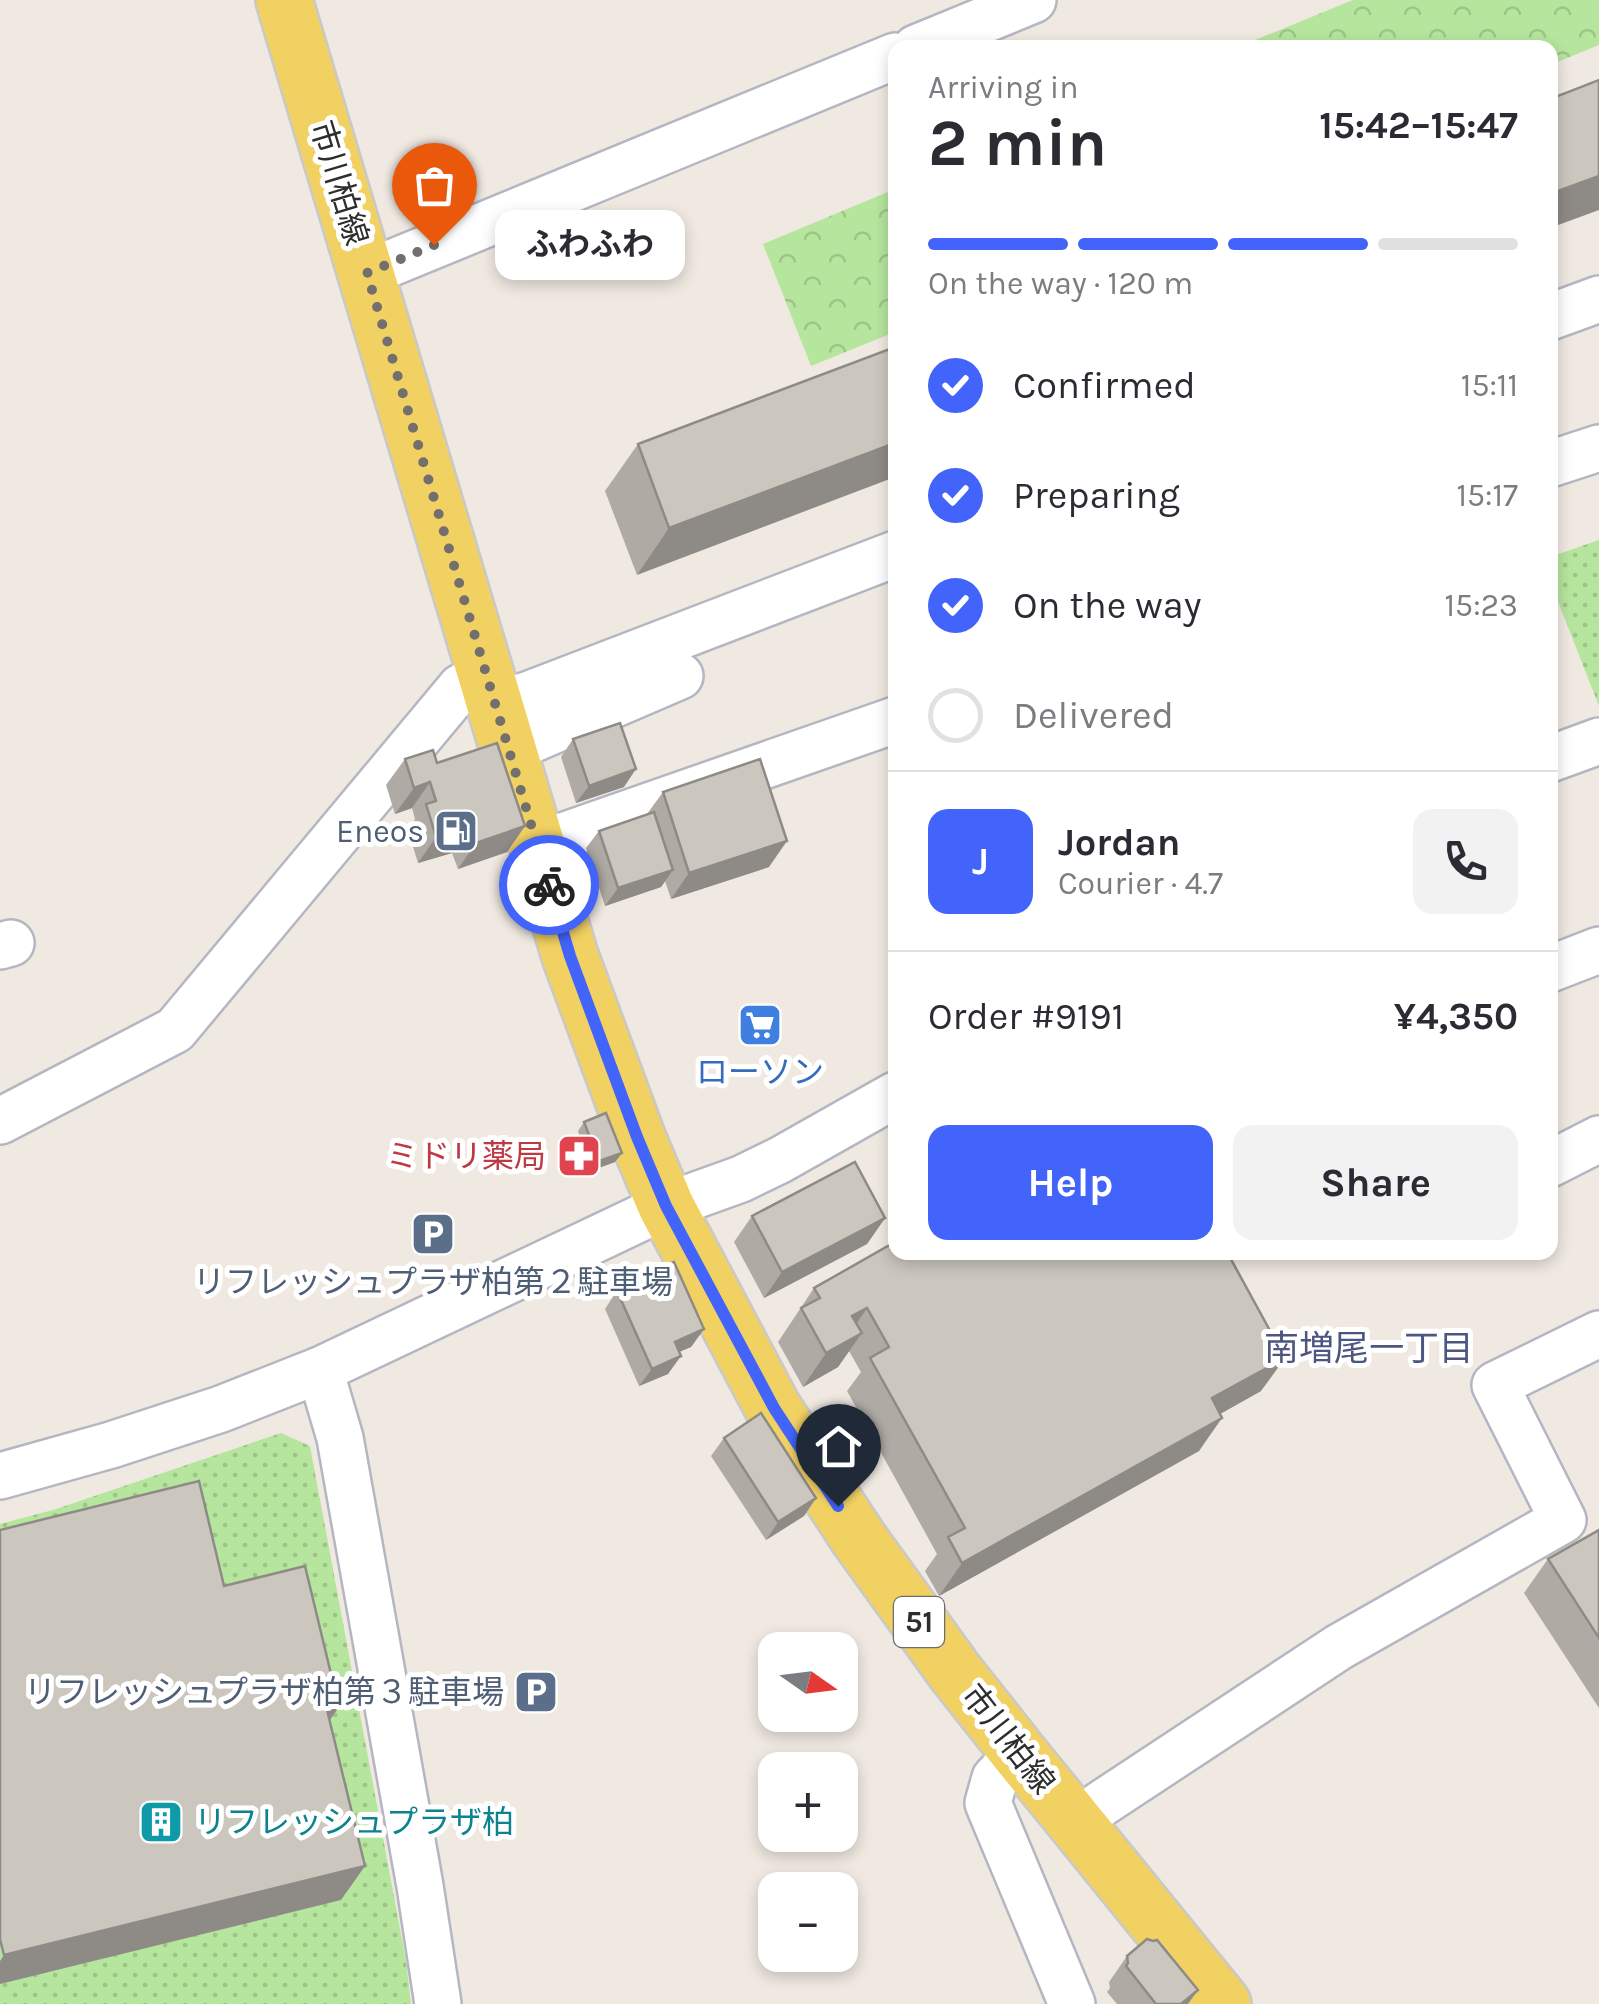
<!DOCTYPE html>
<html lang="en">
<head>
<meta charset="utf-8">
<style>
	:root { --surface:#fff; --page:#f2f2f3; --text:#2b2b33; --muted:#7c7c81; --line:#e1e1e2; --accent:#4264fb }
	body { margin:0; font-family:Karla,"Noto Sans JP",sans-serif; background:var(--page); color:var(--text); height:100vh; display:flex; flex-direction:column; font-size:38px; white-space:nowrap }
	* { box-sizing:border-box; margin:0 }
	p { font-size:32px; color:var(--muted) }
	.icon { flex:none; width:55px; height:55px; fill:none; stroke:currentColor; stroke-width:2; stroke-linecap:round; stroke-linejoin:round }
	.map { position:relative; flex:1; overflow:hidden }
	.panel { position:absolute; left:888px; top:40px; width:670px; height:1220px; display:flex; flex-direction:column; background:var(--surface); border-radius:20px; box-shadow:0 5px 15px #0003 }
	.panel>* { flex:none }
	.needle { width:65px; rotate:104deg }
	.controls { position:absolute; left:758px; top:1632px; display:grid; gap:20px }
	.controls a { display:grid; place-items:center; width:100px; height:100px; border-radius:20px; background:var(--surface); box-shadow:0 5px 15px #0003; font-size:50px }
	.pin { position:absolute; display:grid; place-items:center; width:85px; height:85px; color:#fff; margin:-102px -42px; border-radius:50% 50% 50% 0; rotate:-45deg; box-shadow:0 0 10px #0007 }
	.pin .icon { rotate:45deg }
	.courier { position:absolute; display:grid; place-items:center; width:100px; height:100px; margin:-50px; border:8px solid #4264fb; border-radius:50%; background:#fff; color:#222; box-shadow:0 2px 12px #0007 }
	.bubble { position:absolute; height:70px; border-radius:20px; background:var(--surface); box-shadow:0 5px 15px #0003; font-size:32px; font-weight:700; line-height:70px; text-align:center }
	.overview em { font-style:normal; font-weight:700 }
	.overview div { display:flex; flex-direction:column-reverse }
	.overview { display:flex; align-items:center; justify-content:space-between; height:170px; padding:0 40px }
	h1 { font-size:65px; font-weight:700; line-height:75px }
	.bar { display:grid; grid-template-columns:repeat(4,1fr); gap:15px 10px; align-content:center; height:120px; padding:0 40px }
	.bar i { height:12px; border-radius:8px; background:var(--line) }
	.bar .active { background:var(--accent) }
	.bar p { grid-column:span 4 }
	.line { display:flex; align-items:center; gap:25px; padding:0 40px; border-top:2px solid var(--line) }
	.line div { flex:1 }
	.round { display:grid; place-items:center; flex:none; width:105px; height:105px; border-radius:20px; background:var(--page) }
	ol { padding:0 40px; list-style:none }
	li { display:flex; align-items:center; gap:30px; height:110px }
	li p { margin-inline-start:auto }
	li .icon { padding:10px; border-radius:50%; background:var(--accent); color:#fff; stroke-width:4 }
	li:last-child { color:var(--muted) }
	li i { width:55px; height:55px; border:5px solid var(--line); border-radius:50% }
	.action { display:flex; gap:20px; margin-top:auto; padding:20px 40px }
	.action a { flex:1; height:115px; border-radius:20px; background:var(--accent); color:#fff; font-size:40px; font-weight:700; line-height:115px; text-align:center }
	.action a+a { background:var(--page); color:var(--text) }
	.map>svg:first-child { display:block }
	.forest { fill:url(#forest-crowns) }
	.park { fill:url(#park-dots) }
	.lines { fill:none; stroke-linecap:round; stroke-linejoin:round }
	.minor-casing { stroke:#b4b7c1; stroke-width:50 }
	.major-casing { stroke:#c9c9c9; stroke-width:60 }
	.minor { stroke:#fff; stroke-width:45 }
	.major { stroke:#f2d163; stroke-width:55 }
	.wall { fill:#afaba4 }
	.shaded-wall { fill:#8e8b86 }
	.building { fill:#cbc7bf; stroke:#8e8b86; stroke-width:2.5 }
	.done { stroke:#726f6d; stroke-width:10; stroke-dasharray:0 18 }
	.route { stroke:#4264fb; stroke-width:12 }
	.labels { text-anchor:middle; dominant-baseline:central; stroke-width:10; stroke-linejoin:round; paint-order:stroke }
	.shield { fill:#fff; stroke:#6d6d6d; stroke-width:2.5 }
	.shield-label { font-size:30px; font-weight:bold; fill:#2e2e2e }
	.street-label { font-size:32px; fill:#2e2e2e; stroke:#fff }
	.service-label { font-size:32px; fill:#4e5e75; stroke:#fff; text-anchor:end }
	.shop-label { font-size:32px; fill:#366cbe; stroke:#fff }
	.health-label { font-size:32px; fill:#be3a42; stroke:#fff; text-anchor:end }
	.culture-label { font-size:32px; fill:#0d838f; stroke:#fff; text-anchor:start }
	.neighbourhood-label { font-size:35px; fill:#4d5680; stroke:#fff }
</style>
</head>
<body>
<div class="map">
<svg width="1599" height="2004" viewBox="0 0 1599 2004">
	<defs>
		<pattern id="forest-crowns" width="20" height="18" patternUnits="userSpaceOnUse" patternTransform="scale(2.5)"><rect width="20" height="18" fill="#b6e59e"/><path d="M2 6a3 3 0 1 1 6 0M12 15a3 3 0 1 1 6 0" fill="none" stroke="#9dc588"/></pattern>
		<pattern id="park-dots" width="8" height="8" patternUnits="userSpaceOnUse" patternTransform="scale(2.5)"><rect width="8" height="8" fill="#b6e59e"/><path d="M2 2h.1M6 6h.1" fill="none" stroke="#9dc588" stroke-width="1.8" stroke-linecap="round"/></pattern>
	</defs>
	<rect width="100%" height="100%" fill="#efe9e1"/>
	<!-- forest -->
	<g class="forest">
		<polygon points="1353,0 1599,0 1599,45 1550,65 1550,48 1238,47"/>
		<polygon points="895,189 895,332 811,366 763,244"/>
	</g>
	<!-- park -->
	<g class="park">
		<polygon points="1599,540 1599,706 1550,581 1550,557"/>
		<polygon points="281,1433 310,1446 406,1961 411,2004 0,2004 0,1524 53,1510"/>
	</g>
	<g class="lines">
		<defs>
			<g id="minor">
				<polyline points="916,48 1033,0"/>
				<polyline points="367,273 895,56"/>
				<polyline points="1550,317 1599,299"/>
				<polyline points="1550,464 1599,448"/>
				<polyline points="495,704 527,695 895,554"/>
				<polyline points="508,750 680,676"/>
				<polyline points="1550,759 1599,741"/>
				<polyline points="537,845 895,720"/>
				<polyline points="0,946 11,943"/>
				<polyline points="1550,969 1599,950"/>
				<polyline points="0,1121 175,1030 461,687 485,676"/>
				<polyline points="1550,1164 1599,1139"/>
				<polyline points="320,1370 340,1438 420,1886 438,2004"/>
				<polyline points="0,1476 111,1445 221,1409 320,1370 666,1206 741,1179 780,1160 895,1095"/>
				<polyline points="1019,1753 995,1778 988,1803 1072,2004"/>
				<polyline points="1075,1824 1101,1804 1339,1647 1563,1520 1495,1385 1599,1334"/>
			</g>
			<polyline id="major" points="284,0 570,956 637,1137 666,1206 773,1408 859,1539 955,1672 1019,1753 1223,2004"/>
		</defs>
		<!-- minor casing -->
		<use href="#minor" class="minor-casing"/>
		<!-- major casing -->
		<use href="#major" class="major-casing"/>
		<!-- minor -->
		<use href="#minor" class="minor"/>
		<!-- major -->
		<use href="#major" class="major"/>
	</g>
	<!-- wall -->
	<g class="wall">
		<polygon points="895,347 637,575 605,491 638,444"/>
		<polygon points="573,739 624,787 576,803 561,757"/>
		<polygon points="405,759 437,763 525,826 507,852 458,869 452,853 418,863 408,830 415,819 412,808 395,814 386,785"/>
		<polygon points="663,792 769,867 671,899 665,881 661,887 605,906 586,848 599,831 647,814"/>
		<polygon points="584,1122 622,1153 615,1162 582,1174 571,1147 578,1138 580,1138 578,1131"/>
		<polygon points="752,1216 885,1218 867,1244 764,1298 734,1242"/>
		<polygon points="620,1286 704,1329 691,1347 679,1352 668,1374 639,1386 605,1309"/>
		<polygon points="814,1288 1261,1391 1220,1414 1199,1451 939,1596 925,1571 937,1554 847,1391 861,1372 849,1351 838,1367 803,1387 778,1342"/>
		<polygon points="724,1438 816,1498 804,1516 766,1540 711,1456"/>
		<polygon points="1599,1530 1599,1708 1524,1593 1548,1559"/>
		<polygon points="1127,1956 1188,2004 1117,2004 1107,1992 1110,1988 1109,1982"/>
	</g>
	<!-- shaded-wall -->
	<g class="shaded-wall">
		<polygon points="1599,176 1599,210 1550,228 1550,194"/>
		<polygon points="895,443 895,477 637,575 669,528"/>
		<polygon points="636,769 624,787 576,803 589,786"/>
		<polygon points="430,782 412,808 395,814 414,788"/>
		<polygon points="525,826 507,852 458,869 476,843"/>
		<polygon points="470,827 452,853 418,863 436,837"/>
		<polygon points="787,841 769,867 671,899 689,873"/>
		<polygon points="673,870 661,887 605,906 618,888"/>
		<polygon points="622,1153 615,1162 582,1174 588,1165"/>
		<polygon points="885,1218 867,1244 764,1298 782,1272"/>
		<polygon points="867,1308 844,1342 852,1316"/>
		<polygon points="704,1329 691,1347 662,1359 675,1342"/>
		<polygon points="862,1333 838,1367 803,1387 826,1353"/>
		<polygon points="681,1356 668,1374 639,1386 652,1369"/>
		<polygon points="1285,1358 1261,1391 1188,1432 1212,1398"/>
		<polygon points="1222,1418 1199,1451 939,1596 962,1563"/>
		<polygon points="816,1498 804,1516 766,1540 778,1522"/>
		<polygon points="339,1707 316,1740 327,1710"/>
		<polygon points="365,1866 341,1900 0,1984 0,1961 4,1955"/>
		<polygon points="1198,1990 1188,2004 1181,2004"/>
	</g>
	<!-- building -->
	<g class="building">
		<polygon points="1599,80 1599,176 1550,194 1550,99"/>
		<polygon points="895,347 895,443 669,528 638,444"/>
		<polygon points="620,723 636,769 589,786 573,739"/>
		<polygon points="497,743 525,826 476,843 470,827 436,837 426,804 436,801 430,782 414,788 405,759 433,750 437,763"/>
		<polygon points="760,759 787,841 689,873 663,792"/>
		<polygon points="654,812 673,870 618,888 599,831"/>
		<polygon points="606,1113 622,1153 588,1165 578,1138 589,1135 584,1122"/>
		<polygon points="855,1162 885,1218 782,1272 752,1216"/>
		<polygon points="895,1242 895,1252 1227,1252 1285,1358 1212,1398 1222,1418 962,1563 948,1537 965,1528 870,1358 889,1347 867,1308 852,1316 862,1333 826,1353 801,1308 820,1298 814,1288"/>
		<polygon points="674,1262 704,1329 675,1342 681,1356 652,1369 617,1291 621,1289 620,1286"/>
		<polygon points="761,1413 816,1498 778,1522 724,1438"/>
		<polygon points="199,1481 224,1586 305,1566 339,1707 327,1710 365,1866 4,1955 0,1939 0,1530"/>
		<polygon points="1599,1530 1599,1638 1548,1559"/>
		<polygon points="1147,1939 1153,1941 1157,1940 1198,1990 1181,2004 1156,2004 1126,1966 1128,1963 1127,1956"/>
	</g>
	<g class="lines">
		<!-- done -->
		<polyline class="done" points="434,245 367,273 549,885"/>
		<!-- route -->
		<polyline class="route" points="549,885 570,956 637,1137 666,1206 774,1408 838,1506"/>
	</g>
	<!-- icons -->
	<defs>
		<symbol id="fuel-square" viewBox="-11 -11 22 22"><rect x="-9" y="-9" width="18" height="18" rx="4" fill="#5c6f8a" stroke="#fff"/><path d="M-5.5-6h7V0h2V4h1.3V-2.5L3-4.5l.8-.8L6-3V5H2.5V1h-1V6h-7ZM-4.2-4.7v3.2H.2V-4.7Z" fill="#fff"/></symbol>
		<symbol id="supermarket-square" viewBox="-11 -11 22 22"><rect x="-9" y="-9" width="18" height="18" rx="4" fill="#3f7fe0" stroke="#fff"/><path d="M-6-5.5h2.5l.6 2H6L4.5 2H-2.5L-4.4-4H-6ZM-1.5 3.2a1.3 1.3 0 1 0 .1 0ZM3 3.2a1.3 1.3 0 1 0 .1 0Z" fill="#fff"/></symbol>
		<symbol id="pharmacy-square" viewBox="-11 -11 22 22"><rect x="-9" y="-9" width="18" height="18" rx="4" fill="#e0444e" stroke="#fff"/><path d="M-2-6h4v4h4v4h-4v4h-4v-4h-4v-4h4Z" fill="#fff"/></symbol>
		<symbol id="parking-square" viewBox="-11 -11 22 22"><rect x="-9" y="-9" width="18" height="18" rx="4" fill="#5c6f8a" stroke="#fff"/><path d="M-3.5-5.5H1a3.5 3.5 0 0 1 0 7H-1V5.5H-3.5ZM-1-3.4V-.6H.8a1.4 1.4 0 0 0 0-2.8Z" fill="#fff"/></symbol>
		<symbol id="building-square" viewBox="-11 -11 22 22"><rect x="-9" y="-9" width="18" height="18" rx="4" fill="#0f9aa8" stroke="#fff"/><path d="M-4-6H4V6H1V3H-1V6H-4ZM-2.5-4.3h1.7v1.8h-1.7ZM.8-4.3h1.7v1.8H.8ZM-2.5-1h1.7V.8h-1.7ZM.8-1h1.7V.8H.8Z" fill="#fff"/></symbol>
	</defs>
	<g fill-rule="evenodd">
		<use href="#fuel-square" x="431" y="806" width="50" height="50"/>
		<use href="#supermarket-square" x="735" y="1000" width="50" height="50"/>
		<use href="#pharmacy-square" x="554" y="1131" width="50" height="50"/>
		<use href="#parking-square" x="408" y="1209" width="50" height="50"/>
		<use href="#parking-square" x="511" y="1667" width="50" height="50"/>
		<use href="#building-square" x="136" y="1797" width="50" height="50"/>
	</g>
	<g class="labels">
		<!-- shield labels -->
		<rect class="shield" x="894" y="1597" width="50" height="50" rx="8"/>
		<g class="shield-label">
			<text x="919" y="1622">51</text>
		</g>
		<!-- street labels -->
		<g class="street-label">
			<text transform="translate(339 183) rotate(73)">市川柏線</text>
			<text transform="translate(1008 1739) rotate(52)">市川柏線</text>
		</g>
		<!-- service labels -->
		<g class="service-label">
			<text x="424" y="831">Eneos</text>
			<text x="433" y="1282" text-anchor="middle">リフレッシュプラザ柏第２駐車場</text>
			<text x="504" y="1692">リフレッシュプラザ柏第３駐車場</text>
		</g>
		<!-- shop labels -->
		<g class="shop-label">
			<text x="760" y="1072">ローソン</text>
		</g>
		<!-- health labels -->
		<g class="health-label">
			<text x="546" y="1156">ミドリ薬局</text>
		</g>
		<!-- culture labels -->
		<g class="culture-label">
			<text x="194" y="1822">リフレッシュプラザ柏</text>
		</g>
		<!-- neighbourhood labels -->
		<g class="neighbourhood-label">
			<text x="1369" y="1348">南増尾一丁目</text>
		</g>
	</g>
</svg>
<div class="controls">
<a><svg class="needle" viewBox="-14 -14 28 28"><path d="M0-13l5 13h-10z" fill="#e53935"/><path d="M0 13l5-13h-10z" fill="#7c7c81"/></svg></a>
<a>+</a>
<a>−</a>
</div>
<div class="pin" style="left:434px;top:245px;background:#ea580c"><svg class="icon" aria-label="bag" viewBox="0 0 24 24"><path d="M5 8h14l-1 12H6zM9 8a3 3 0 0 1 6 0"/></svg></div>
<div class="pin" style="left:838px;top:1506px;background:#1f2937"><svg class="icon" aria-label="home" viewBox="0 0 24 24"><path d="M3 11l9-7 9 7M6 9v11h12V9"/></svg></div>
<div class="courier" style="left:549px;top:885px"><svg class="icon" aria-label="bike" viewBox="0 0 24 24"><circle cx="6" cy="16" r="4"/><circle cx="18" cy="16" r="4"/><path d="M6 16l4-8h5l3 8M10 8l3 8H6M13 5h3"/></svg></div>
<div class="bubble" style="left:495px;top:210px;width:190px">ふわふわ</div>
<section class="panel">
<div class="overview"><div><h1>2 min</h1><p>Arriving in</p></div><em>15:42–15:47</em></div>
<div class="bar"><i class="active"></i><i class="active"></i><i class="active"></i><i></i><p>On the way · 120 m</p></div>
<ol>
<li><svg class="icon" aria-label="check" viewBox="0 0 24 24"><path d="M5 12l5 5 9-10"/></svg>Confirmed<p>15:11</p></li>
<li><svg class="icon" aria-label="check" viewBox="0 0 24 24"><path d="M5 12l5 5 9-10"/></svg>Preparing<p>15:17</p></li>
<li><svg class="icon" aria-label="check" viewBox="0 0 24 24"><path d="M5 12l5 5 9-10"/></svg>On the way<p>15:23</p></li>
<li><i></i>Delivered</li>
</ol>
<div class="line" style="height:180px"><b class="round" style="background:var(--accent);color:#fff">J</b><div><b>Jordan</b><p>Courier · 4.7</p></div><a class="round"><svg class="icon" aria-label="phone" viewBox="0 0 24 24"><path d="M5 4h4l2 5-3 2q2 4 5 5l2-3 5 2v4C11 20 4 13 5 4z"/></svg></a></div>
<div class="line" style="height:130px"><div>Order #9191</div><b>¥4,350</b></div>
<div class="action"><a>Help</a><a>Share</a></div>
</section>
</div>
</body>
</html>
